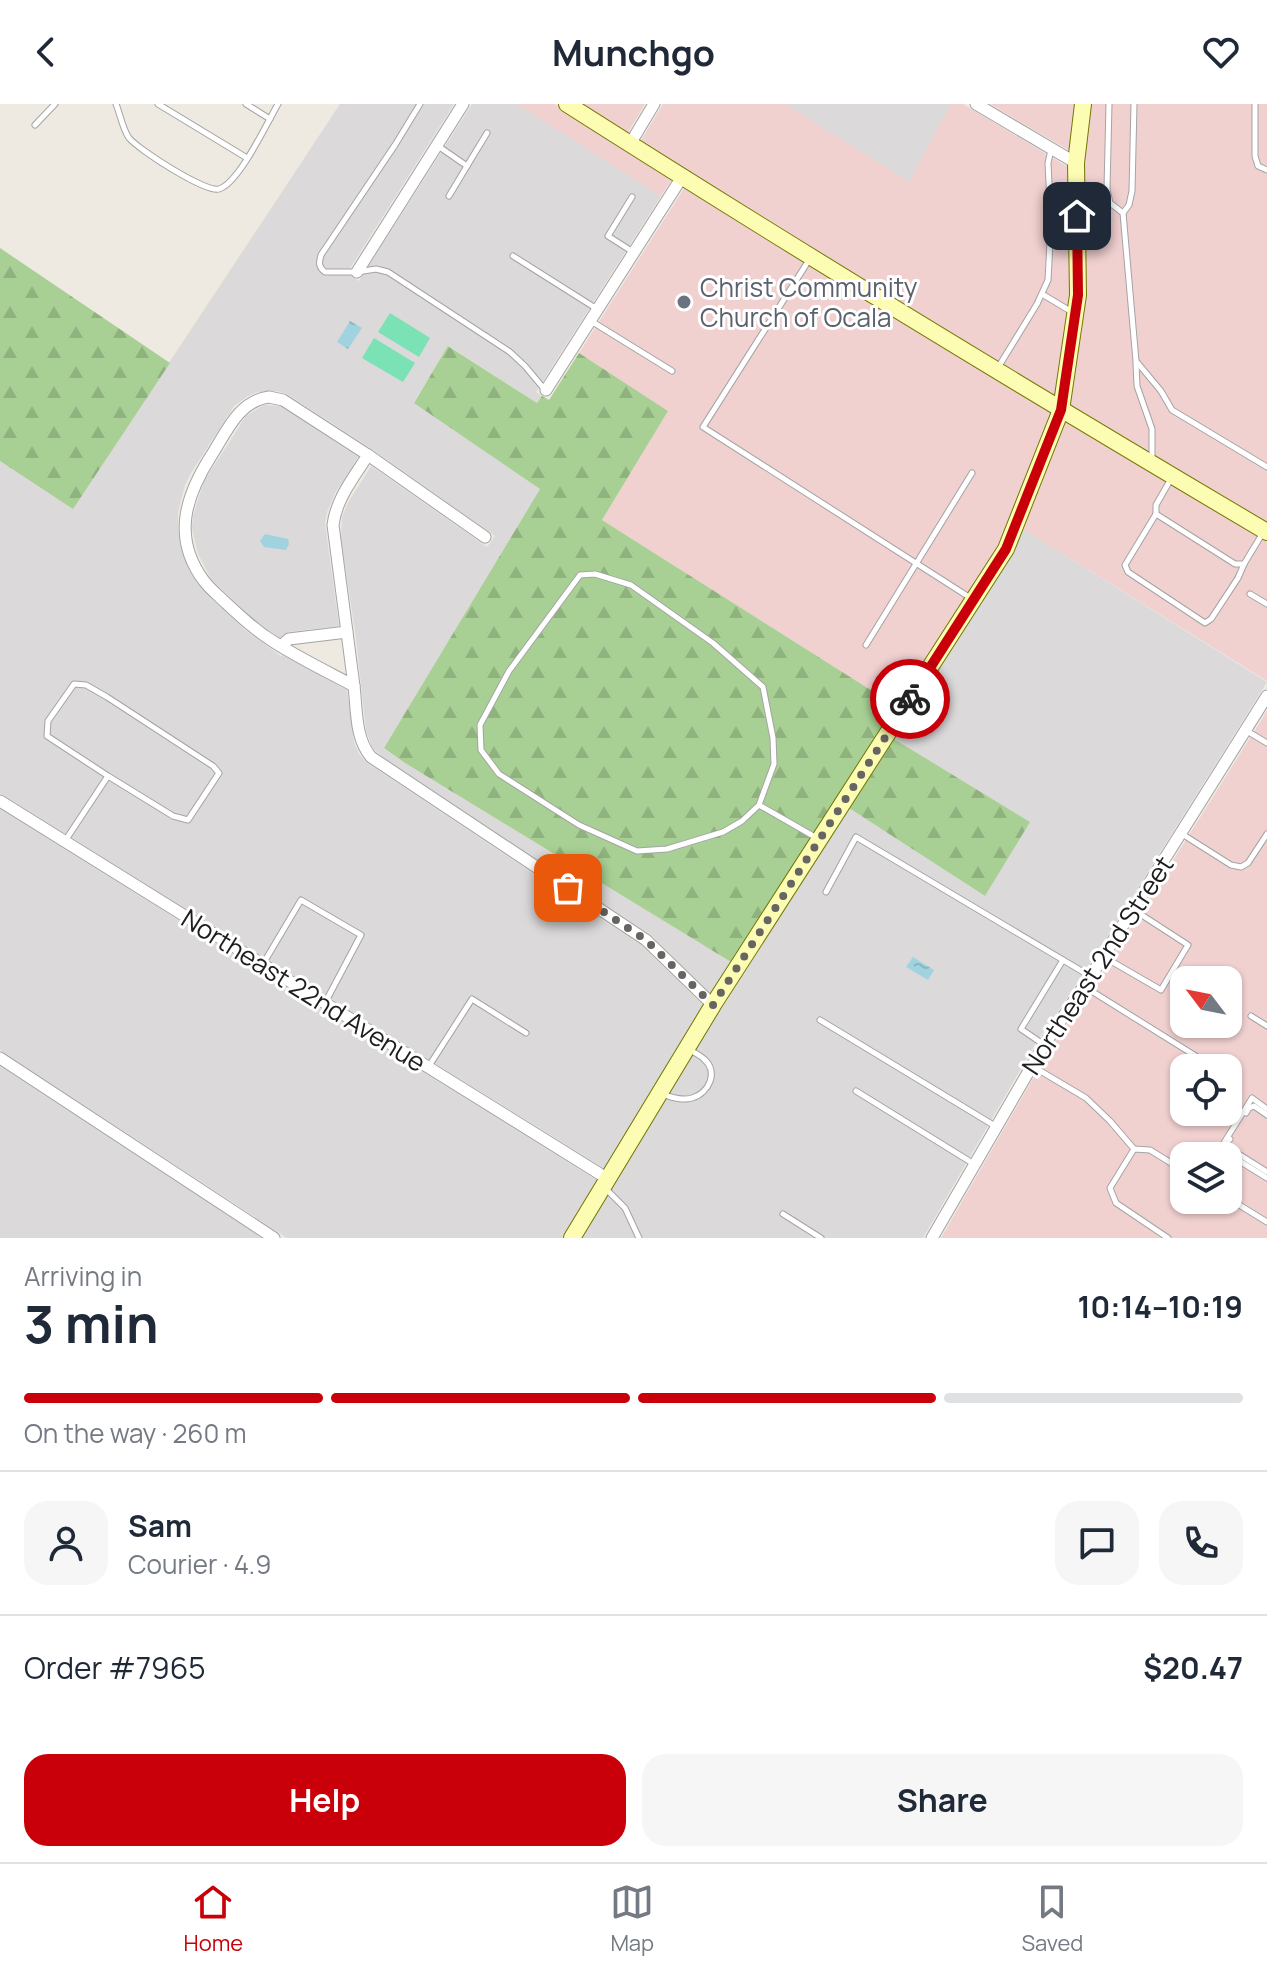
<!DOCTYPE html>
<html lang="en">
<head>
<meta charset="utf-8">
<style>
	:root { --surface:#fff; --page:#f6f6f7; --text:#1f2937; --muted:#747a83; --line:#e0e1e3; --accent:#c90009 }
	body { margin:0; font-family:Manrope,sans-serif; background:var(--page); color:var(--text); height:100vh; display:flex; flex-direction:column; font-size:30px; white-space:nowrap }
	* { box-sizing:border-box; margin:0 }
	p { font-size:26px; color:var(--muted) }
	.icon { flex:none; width:44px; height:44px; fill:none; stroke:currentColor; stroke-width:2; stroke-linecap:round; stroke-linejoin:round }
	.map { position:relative; height:1134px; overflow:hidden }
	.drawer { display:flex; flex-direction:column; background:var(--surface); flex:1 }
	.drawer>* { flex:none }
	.needle { width:52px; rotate:302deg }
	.tools { position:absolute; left:1170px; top:862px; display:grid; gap:16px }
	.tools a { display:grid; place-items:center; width:72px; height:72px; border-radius:16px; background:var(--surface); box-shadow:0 2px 6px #0004; font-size:40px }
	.pin { position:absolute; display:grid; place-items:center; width:68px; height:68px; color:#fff; margin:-34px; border-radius:16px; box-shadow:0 4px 12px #0006 }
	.courier { position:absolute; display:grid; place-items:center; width:80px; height:80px; margin:-40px; border:6px solid #c90009; border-radius:50%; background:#fff; color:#222; box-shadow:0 2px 10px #0007 }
	.overview em { font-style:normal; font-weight:700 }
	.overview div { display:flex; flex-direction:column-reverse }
	.overview { display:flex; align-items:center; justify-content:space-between; height:136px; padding:0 24px }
	h1 { font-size:52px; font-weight:700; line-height:60px }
	.bar { display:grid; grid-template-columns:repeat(4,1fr); gap:12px 8px; align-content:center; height:96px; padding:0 24px }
	.bar i { height:10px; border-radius:6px; background:var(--line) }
	.bar .selected { background:var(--accent) }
	.bar p { grid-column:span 4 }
	.line { display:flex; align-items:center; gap:20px; padding:0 24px; border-top:2px solid var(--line) }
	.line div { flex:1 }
	.round { display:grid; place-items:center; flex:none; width:84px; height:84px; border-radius:24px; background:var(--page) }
	.cta { display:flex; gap:16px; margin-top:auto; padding:16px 24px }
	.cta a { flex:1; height:92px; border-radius:24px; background:var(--accent); color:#fff; font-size:32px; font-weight:700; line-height:92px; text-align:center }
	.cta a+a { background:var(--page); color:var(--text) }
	header { display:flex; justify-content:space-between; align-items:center; height:104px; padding:0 24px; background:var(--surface); font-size:36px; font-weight:700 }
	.tabs { display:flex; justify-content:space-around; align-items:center; height:112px; border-top:2px solid var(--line); background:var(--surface); font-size:22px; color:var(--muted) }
	.tabs a { display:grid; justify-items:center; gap:4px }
	.tabs .selected { color:var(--accent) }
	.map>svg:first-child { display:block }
	.residential { fill:#dbd9d9 }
	.commercial { fill:#f1d0d0; fill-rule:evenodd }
	.forest { fill:url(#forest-firs) }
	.pitch { fill:#7be2b6 }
	.water { fill:url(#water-ripples) }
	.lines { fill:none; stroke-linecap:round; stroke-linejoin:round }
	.lane-casing { stroke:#a4a4a4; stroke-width:7 }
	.street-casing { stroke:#a4a4a4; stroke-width:13 }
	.secondary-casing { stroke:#707700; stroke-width:18 }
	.lane { stroke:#fff; stroke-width:5 }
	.street { stroke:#fff; stroke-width:11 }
	.secondary { stroke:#fcfcb2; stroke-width:16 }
	.done { stroke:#666562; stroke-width:8; stroke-dasharray:0 14.4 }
	.route { stroke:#c90009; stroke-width:10 }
	.worship-dot { fill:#6b7280; stroke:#fff; stroke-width:3 }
	.labels { text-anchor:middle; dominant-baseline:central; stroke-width:6; stroke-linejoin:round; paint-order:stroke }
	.worship-label { font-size:26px; fill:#5b616d; stroke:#fff; text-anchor:start }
	.street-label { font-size:26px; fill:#1d1d1d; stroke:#fff }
</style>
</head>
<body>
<header><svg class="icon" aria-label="back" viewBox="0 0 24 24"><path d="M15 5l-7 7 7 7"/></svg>Munchgo<svg class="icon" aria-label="heart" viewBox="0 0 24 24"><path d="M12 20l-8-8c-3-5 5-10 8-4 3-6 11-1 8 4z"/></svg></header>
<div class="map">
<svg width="1267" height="1134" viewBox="0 0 1267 1134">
	<defs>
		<pattern id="forest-firs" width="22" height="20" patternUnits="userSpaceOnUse" patternTransform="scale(2)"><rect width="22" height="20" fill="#a8d094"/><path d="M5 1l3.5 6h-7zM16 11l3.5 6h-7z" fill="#90b27f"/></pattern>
		<pattern id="water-ripples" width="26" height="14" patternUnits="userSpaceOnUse" patternTransform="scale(2)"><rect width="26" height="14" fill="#a0d3df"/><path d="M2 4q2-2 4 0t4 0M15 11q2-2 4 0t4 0" fill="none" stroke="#89b5bf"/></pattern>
	</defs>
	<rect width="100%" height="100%" fill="#eeeae2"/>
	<!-- residential -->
	<g class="residential">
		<polygon points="340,0 454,0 347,169 359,177 472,0 517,0 661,92 536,288 542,292 537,299 449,242 414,298 540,385 384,644 405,659 731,858 711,890 650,830 389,659 372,643 366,627 356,534 341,435 342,413 349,397 371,362 487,443 495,432 366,341 287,290 277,287 257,288 248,292 234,302 191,369 185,381 178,408 178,424 180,440 191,469 199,482 245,526 281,552 283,551 347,586 354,638 359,650 367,659 641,841 704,902 605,1065 0,689 0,357 73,404"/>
		<polygon points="785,0 951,0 909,78"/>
		<polygon points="264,301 281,302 358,353 335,389 327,408 325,419 339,522 288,528 280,534 254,516 211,475 198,450 192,424 193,412 204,377 246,312"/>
		<polygon points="1023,425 1267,578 1085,868 1037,937 923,1134 581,1134 719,906 723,903 849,704 985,792 1029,718 894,635"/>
		<polygon points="0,705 598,1077 562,1134 287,1134 0,946"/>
		<polygon points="0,962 262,1134 0,1134"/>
	</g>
	<!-- commercial -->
	<g class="commercial">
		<polygon points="517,0 555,0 672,75 661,92"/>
		<polygon points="580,0 645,0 627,30"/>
		<polygon points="663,0 785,0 909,78 951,0 963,0 1068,63 1070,190 1055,294 640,38"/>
		<polygon points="990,0 1075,0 1070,47"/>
		<polygon points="1090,0 1267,0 1267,420 1070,303 1084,62 1086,57 1084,56"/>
		<polygon points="685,83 1052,309 999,441 896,602 602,416 668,307 579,249"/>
		<polygon points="1065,317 1267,436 1267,577 1023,425"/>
		<path d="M1267,607V1134H941L1050,945L1098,876ZM1184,876H1228V920H1184ZM1184,964H1228V1008H1184ZM1184,1052H1228V1096H1184Z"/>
	</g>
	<!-- forest -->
	<g class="forest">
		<polygon points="0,144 170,259 73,405 0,357"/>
		<polygon points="448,242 537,299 542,292 549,296 579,249 668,307 602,416 896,602 731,858 405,659 384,644 540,385 414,299"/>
		<polygon points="894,635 1030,718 985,792 849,704"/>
	</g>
	<!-- pitch -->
	<g class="pitch">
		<polygon points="390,209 430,234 419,253 378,228"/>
		<polygon points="374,234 415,259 403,278 362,254"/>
	</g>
	<!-- water -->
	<g class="water">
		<polygon points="350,217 362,224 348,245 337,238"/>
		<polygon points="265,430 288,435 289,440 286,446 264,443 260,437"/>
		<polygon points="913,853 934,866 928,876 906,863"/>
	</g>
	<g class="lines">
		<defs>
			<g id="lane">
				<path d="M116,0C120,10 123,26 129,34C139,46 206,89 219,85C239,79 267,19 278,0"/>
				<polyline points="158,0 247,54"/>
				<polyline points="246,0 270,15"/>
				<path d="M420,0L395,41L321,151C319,158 318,163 325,168H357L376,165L388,168L510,248L525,262L545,286"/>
				<polyline points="1109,0 1107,85 1110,99 1123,109 1129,101 1132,87 1134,0"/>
				<polyline points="1255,0 1255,52 1258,62 1267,66"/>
				<polyline points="35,21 55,0"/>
				<polyline points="438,42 467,62 487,29"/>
				<polyline points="449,92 467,62"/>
				<polyline points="632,93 608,132 633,148"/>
				<polyline points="1123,109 1136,257 1161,287 1172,306 1267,363"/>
				<polyline points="513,152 597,205"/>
				<polyline points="809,156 703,323 969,493"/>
				<polyline points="1042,190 1072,208"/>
				<polyline points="591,217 672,267"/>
				<polyline points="1136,259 1137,282 1152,325 1152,354"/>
				<polyline points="999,262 1037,200 1048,176 1051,120 1048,59 1051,46"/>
				<polyline points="1172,373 1156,401 1156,410 1235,460 1244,460 1264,427"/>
				<polyline points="1156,410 1125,461 1128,468 1205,519 1211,515 1238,474 1244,460"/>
				<polyline points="1250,490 1267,500"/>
				<polyline points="866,541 972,369"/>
				<polyline points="1247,627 1267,639"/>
				<polyline points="759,701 742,717 723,728 667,745 637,747 579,721 499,670 481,646 480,621 509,567 580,471 595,470 631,481 713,539 763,583 773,634 774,660 759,701 815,733"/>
				<polyline points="1182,730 1231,761 1241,763 1248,759 1267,730"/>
				<polyline points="65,737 108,672 47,632 48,617 74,580 86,581 107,593 213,662 219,669 188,716 173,712 108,672"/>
				<polyline points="826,788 856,733 1090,872"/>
				<polyline points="1104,853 1161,886 1188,841 1134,806"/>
				<polyline points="263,860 301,796 361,831 326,897"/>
				<polyline points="1085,883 1215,964"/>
				<polyline points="1251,912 1267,922"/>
				<polyline points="820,916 995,1022"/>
				<polyline points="1043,940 1021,925 1063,856"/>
				<polyline points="429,962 472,895 526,929"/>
				<polyline points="1032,962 1086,994 1110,1017 1134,1045"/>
				<polyline points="856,987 974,1060"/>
				<path d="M661,990C671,993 682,997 692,994C709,989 719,968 704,955C700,951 693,948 688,945"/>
				<polyline points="1267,1005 1252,994 1220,1045 1267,1074"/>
				<polyline points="1246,1009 1249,1004 1254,1002 1267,1011"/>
				<polyline points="1230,1035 1227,1039 1229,1044 1267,1068"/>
				<polyline points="604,1083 625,1104 639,1134"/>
				<polyline points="1228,1094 1267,1118"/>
				<polyline points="783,1110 821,1134"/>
				<polyline points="1168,1134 1116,1099 1110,1084 1134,1045 1150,1046 1184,1067"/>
			</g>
			<g id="street">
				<polyline points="976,0 1076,59"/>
				<polyline points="630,40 654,0"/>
				<polyline points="357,168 463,0"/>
				<polyline points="546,286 682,73"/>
				<path d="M269,293L283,296L368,351C354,373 336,395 333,421L354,582C328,568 299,554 274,538C256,527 241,513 226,499C219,492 210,485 204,477C172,434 185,393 211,352C226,329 238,297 269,293Z"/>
				<polyline points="368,351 485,433"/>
				<polyline points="281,542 289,535 347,528"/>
				<path d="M354,582C357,607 355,634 371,653L646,836L713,901"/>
				<polyline points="0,697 608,1075"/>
				<polyline points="0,954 274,1134"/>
				<polyline points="932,1134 1044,941 1091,872 1267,592"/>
			</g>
			<g id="secondary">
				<path d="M567,0C798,147 1032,289 1267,428"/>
				<polyline points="572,1134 713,901 1006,445 1061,306 1078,191 1076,59 1083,0"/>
			</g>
		</defs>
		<!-- lane casing -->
		<use href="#lane" class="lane-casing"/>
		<!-- street casing -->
		<use href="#street" class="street-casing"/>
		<!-- secondary casing -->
		<use href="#secondary" class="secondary-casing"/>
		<!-- lane -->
		<use href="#lane" class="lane"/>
		<!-- street -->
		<use href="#street" class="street"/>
		<!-- secondary -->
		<use href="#secondary" class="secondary"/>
	</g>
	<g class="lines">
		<!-- done -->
		<polyline class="done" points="568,784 646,836 713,901 910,595"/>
		<!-- route -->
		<polyline class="route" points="910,595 1006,445 1061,306 1078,191 1077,112"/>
	</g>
	<!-- markers -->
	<circle class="worship-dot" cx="684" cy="198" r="8"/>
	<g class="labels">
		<!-- worship labels -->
		<g class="worship-label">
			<text x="700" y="183">Christ Community<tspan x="700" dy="30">Church of Ocala</tspan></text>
		</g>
		<!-- street labels -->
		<g class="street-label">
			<text transform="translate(1097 861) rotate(-57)">Northeast 2nd Street</text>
			<text transform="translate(304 886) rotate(32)">Northeast 22nd Avenue</text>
		</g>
	</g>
</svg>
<div class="tools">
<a><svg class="needle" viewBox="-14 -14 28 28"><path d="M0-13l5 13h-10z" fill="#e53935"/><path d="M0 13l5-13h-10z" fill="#747a83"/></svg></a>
<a><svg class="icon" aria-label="locate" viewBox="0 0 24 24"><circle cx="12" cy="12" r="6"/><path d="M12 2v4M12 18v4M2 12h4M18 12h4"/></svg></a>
<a><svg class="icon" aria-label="layers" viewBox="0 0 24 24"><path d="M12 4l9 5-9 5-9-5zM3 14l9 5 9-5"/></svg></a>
</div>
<div class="pin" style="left:568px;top:784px;background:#ea580c"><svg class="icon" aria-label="bag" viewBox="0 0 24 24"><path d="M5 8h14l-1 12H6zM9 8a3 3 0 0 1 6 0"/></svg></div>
<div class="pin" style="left:1077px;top:112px;background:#1f2937"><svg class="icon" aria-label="home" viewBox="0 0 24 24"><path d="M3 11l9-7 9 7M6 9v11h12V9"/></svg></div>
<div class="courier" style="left:910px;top:595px"><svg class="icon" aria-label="bike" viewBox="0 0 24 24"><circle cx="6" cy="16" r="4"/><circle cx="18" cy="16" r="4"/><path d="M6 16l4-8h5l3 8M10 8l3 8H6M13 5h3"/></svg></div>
</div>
<section class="drawer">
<div class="overview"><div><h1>3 min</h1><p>Arriving in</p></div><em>10:14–10:19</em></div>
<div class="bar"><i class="selected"></i><i class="selected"></i><i class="selected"></i><i></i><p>On the way · 260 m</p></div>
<div class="line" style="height:144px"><a class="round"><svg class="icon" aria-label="person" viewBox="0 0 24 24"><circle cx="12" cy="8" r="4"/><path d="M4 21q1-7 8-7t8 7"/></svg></a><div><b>Sam</b><p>Courier · 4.9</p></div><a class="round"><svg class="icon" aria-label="chat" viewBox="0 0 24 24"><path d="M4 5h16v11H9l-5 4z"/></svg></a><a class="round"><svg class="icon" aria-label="phone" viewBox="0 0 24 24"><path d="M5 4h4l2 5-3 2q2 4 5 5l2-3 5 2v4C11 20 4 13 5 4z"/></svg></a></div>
<div class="line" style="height:104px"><div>Order #7965</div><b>$20.47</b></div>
<div class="cta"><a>Help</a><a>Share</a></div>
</section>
<nav class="tabs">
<a class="selected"><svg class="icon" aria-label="home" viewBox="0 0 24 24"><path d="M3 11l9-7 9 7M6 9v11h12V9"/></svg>Home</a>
<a><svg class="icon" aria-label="map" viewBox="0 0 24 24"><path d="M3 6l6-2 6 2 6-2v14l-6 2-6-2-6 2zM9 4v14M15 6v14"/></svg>Map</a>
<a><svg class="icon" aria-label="saved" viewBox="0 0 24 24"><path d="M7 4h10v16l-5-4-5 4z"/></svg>Saved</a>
</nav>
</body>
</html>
